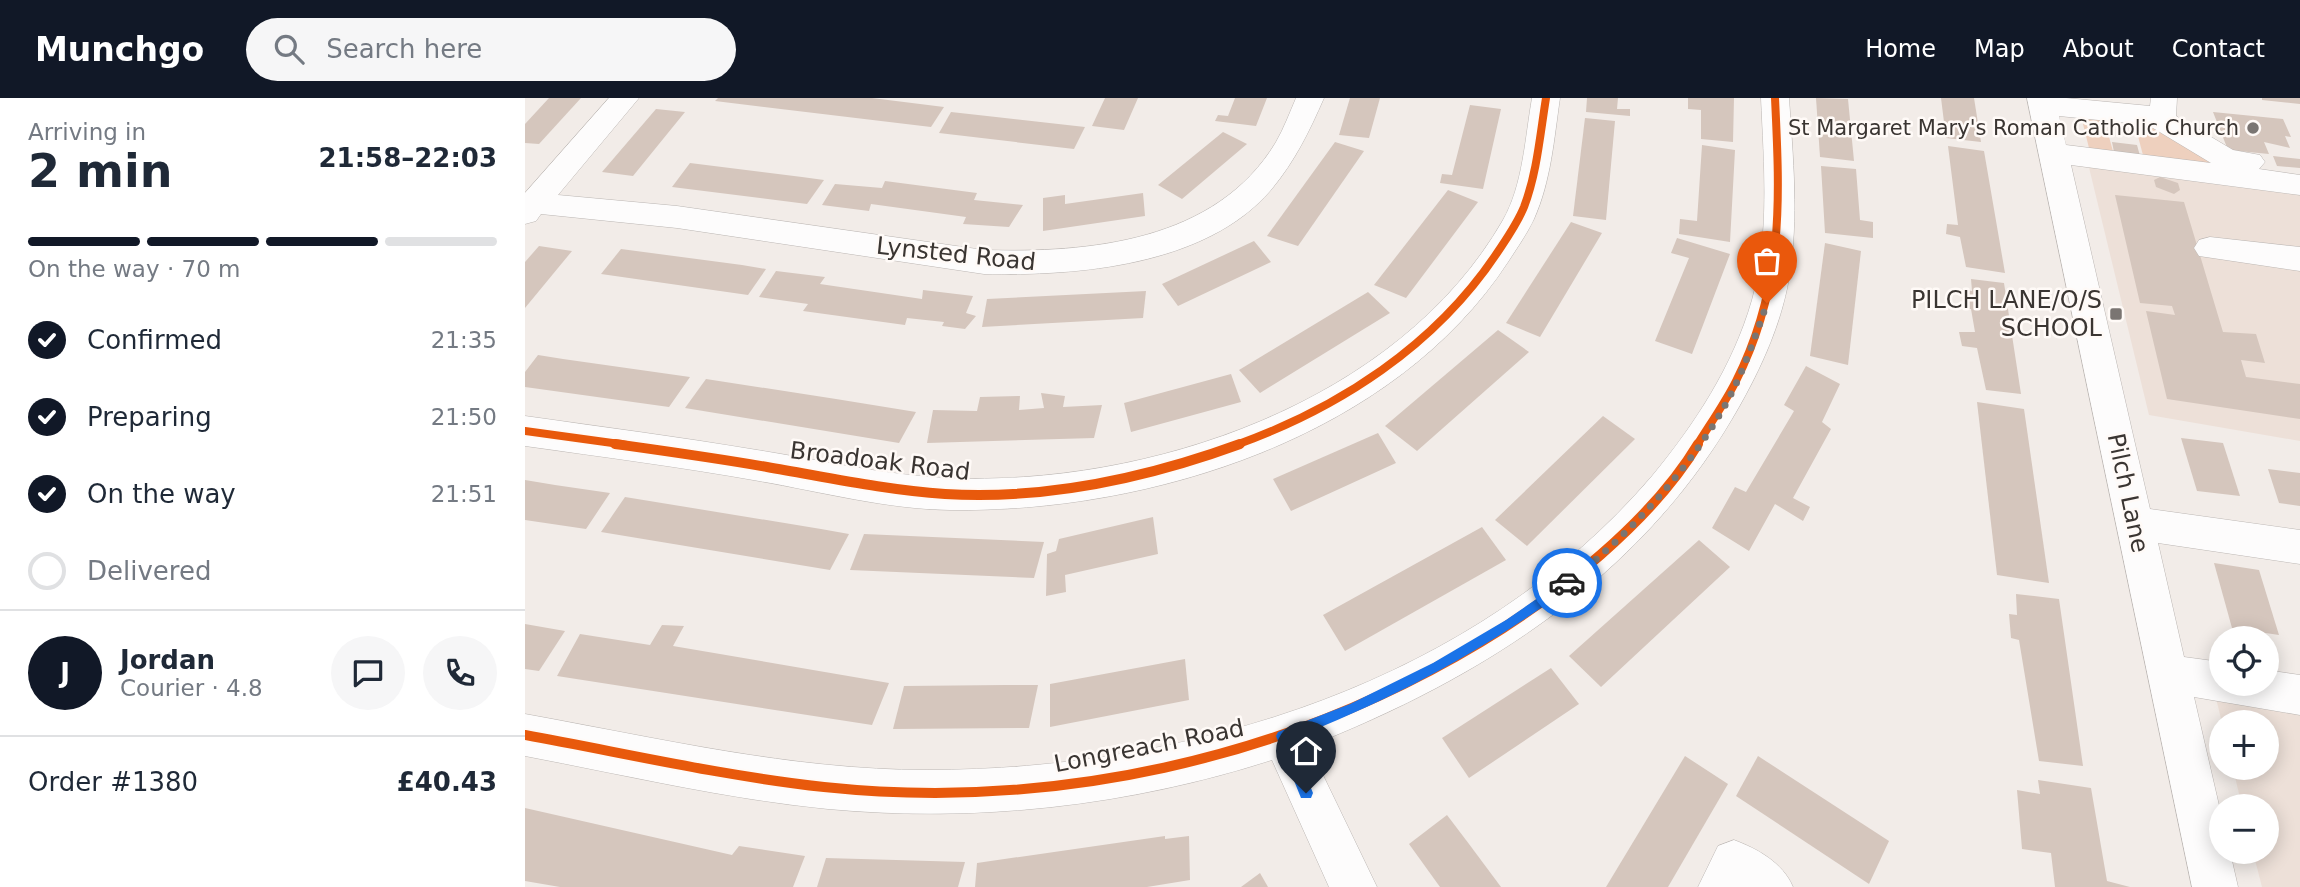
<!DOCTYPE html>
<html lang="en">
<head>
<meta charset="utf-8">
<style>
	:root { --surface:#fff; --page:#f6f6f7; --text:#1f2937; --muted:#747a83; --line:#e0e1e3; --accent:#111827 }
	body { margin:0; font-family:"DejaVu Sans",sans-serif; background:var(--page); color:var(--text); height:100vh; display:flex; flex-direction:column; font-size:26px; white-space:nowrap }
	* { box-sizing:border-box; margin:0 }
	p { font-size:23px; color:var(--muted) }
	.icon { flex:none; width:38px; height:38px; fill:none; stroke:currentColor; stroke-width:2; stroke-linecap:round; stroke-linejoin:round }
	.map { position:relative; flex:1; overflow:hidden }
	.details { display:flex; flex-direction:column; background:var(--surface); width:525px }
	.details>* { flex:none }
	.fabs { position:absolute; left:1684px; top:528px; display:grid; gap:14px }
	.fabs a { display:grid; place-items:center; width:70px; height:70px; border-radius:50%; background:var(--surface); box-shadow:0 4px 18px #0003; font-size:35px }
	.pin { position:absolute; display:grid; place-items:center; width:60px; height:60px; color:#fff; margin:-72px -30px; border-radius:50% 50% 50% 0; rotate:-45deg; box-shadow:0 0 7px #0007 }
	.pin .icon { rotate:45deg }
	.courier { position:absolute; display:grid; place-items:center; width:70px; height:70px; margin:-35px; border:5px solid #1a73e8; border-radius:50%; background:#fff; color:#222; box-shadow:0 2px 9px #0007 }
	.summary em { font-style:normal; font-weight:700 }
	.summary div { display:flex; flex-direction:column-reverse }
	.summary { display:flex; align-items:center; justify-content:space-between; height:119px; padding:0 28px }
	h1 { font-size:46px; font-weight:700; line-height:52px }
	.bar { display:grid; grid-template-columns:repeat(4,1fr); gap:10px 7px; align-content:center; height:84px; padding:0 28px }
	.bar i { height:9px; border-radius:5px; background:var(--line) }
	.bar .active { background:var(--accent) }
	.bar p { grid-column:span 4 }
	.line { display:flex; align-items:center; gap:18px; padding:0 28px; border-top:2px solid var(--line) }
	.line div { flex:1 }
	.round { display:grid; place-items:center; flex:none; width:74px; height:74px; border-radius:37px; background:var(--page) }
	ol { padding:0 28px; list-style:none }
	li { display:flex; align-items:center; gap:21px; height:77px }
	li p { margin-inline-start:auto }
	li .icon { padding:7px; border-radius:50%; background:var(--accent); color:#fff; stroke-width:4 }
	li:last-child { color:var(--muted) }
	li i { width:38px; height:38px; border:4px solid var(--line); border-radius:50% }
	header { display:flex; align-items:center; gap:42px; box-sizing:border-box; height:98px; padding:0 35px; background:var(--accent); color:#fff }
	header strong { font-size:33px }
	nav { display:flex; gap:38px; margin-inline-start:auto; font-size:24px }
	.search { width:490px; height:63px; background:var(--page); display:flex; align-items:center; gap:18px; box-sizing:border-box; padding:0 24px; border-radius:38px; color:var(--muted); font-size:26px }
	main { display:flex; flex:1; min-height:0 }
	.map>svg:first-child { display:block }
	.built { fill:#ede0d8 }
	.green { fill:#eed0be }
	.building { fill:#d5c6bd }
	.lines { fill:none; stroke-linecap:round; stroke-linejoin:round }
	.minor-casing { stroke:#bbb6b3; stroke-width:1 }
	.minor { fill:#fdfcfc; fill-rule:evenodd }
	.cycleway-far1-casing { stroke:#fffaf7; stroke-width:11 }
	.cycleway-casing { stroke:#fffaf7; stroke-width:14 }
	.cycleway-far1 { stroke:#e8590c; stroke-width:8 }
	.cycleway { stroke:#e8590c; stroke-width:10 }
	.route { fill:#1a73e8 }
	.done { stroke:#7a7572; stroke-width:7; stroke-dasharray:0 12.6 }
	.poi-dot { fill:#7a7572; stroke:#fffaf7; stroke-width:2.5 }
	.labels { text-anchor:middle; dominant-baseline:central; stroke-width:5; stroke-linejoin:round; paint-order:stroke }
	.far-poi-label { font-size:21px; fill:#3a3532; stroke:#fffaf7; text-anchor:end }
	.street-label { font-size:24px; fill:#3a3532; stroke:#fffaf7 }
	.poi-label { font-size:24px; fill:#3a3532; stroke:#fffaf7; text-anchor:end }
</style>
</head>
<body>
<header>
<strong>Munchgo</strong>
<div class="search"><svg class="icon" aria-label="search" viewBox="0 0 24 24"><circle cx="10" cy="10" r="6"/><path d="M15 15l6 6"/></svg>Search here</div>
<nav><a>Home</a><a>Map</a><a>About</a><a>Contact</a></nav>
</header>
<main>
<section class="details">
<div class="summary"><div><h1>2 min</h1><p>Arriving in</p></div><em>21:58–22:03</em></div>
<div class="bar"><i class="active"></i><i class="active"></i><i class="active"></i><i></i><p>On the way · 70 m</p></div>
<ol>
<li><svg class="icon" aria-label="check" viewBox="0 0 24 24"><path d="M5 12l5 5 9-10"/></svg>Confirmed<p>21:35</p></li>
<li><svg class="icon" aria-label="check" viewBox="0 0 24 24"><path d="M5 12l5 5 9-10"/></svg>Preparing<p>21:50</p></li>
<li><svg class="icon" aria-label="check" viewBox="0 0 24 24"><path d="M5 12l5 5 9-10"/></svg>On the way<p>21:51</p></li>
<li><i></i>Delivered</li>
</ol>
<div class="line" style="height:126px"><b class="round" style="background:var(--accent);color:#fff">J</b><div><b>Jordan</b><p>Courier · 4.8</p></div><a class="round"><svg class="icon" aria-label="chat" viewBox="0 0 24 24"><path d="M4 5h16v11H9l-5 4z"/></svg></a><a class="round"><svg class="icon" aria-label="phone" viewBox="0 0 24 24"><path d="M5 4h4l2 5-3 2q2 4 5 5l2-3 5 2v4C11 20 4 13 5 4z"/></svg></a></div>
<div class="line" style="height:91px"><div>Order #1380</div><b>£40.43</b></div>
</section>
<div class="map">
<svg width="1775" height="789" viewBox="0 0 1775 789">
	<rect width="100%" height="100%" fill="#f2ece8"/>
	<!-- built -->
	<g class="built">
		<polygon points="1560,53 1775,81 1775,343 1624,317"/>
		<polygon points="1683,567 1696,586 1741,586 1775,579 1775,789 1737,789 1728,754 1741,754 1741,709 1717,709 1708,670 1741,670 1741,625 1697,625"/>
	</g>
	<!-- green -->
	<g class="green">
		<polygon points="1555,14 1578,17 1589,57 1565,54"/>
		<polygon points="1609,23 1623,26 1699,72 1619,61"/>
	</g>
	<!-- building -->
	<g class="building">
		<polygon points="24,0 56,0 14,46 0,45 0,26"/>
		<polygon points="193,0 347,0 419,9 406,29 190,3"/>
		<polygon points="580,0 613,0 599,32 567,28"/>
		<polygon points="710,0 742,0 731,28 690,23 693,17 703,18"/>
		<polygon points="825,0 855,0 844,40 814,37"/>
		<polygon points="1062,0 1093,0 1092,11 1105,11 1105,18 1061,14"/>
		<polygon points="1163,0 1209,0 1208,44 1176,41 1176,12 1163,11"/>
		<polygon points="1291,0 1323,1 1329,63 1295,59"/>
		<polygon points="1416,0 1449,0 1456,44 1421,40"/>
		<polygon points="1737,0 1775,0 1775,6 1737,2"/>
		<polygon points="945,7 976,11 958,91 915,85 917,76 927,77"/>
		<polygon points="131,11 160,14 108,78 77,74"/>
		<polygon points="426,14 471,19 560,29 549,51 414,35"/>
		<polygon points="1688,14 1758,21 1766,39 1760,38 1765,50 1739,44 1744,56 1703,52"/>
		<polygon points="1060,20 1090,23 1081,122 1048,118"/>
		<polygon points="698,34 722,46 657,101 633,87"/>
		<polygon points="810,44 839,53 773,148 742,138"/>
		<polygon points="1587,44 1612,47 1615,58 1589,54"/>
		<polygon points="1177,47 1210,52 1205,144 1154,136 1155,121 1172,123"/>
		<polygon points="1423,48 1459,53 1480,175 1441,169 1435,139 1421,136 1422,126 1433,127"/>
		<polygon points="1748,58 1775,61 1775,70 1752,68"/>
		<polygon points="165,65 277,79 299,82 282,106 147,89"/>
		<polygon points="1296,68 1331,71 1335,122 1348,124 1348,140 1300,135"/>
		<polygon points="1635,79 1653,85 1655,92 1649,96 1631,89 1629,82"/>
		<polygon points="360,83 452,95 449,102 498,107 484,129 438,126 441,119 346,106 344,113 297,107 310,86 357,90"/>
		<polygon points="923,92 953,104 881,200 849,187"/>
		<polygon points="618,95 620,118 518,133 518,100 540,97 540,106"/>
		<polygon points="1590,97 1659,104 1698,234 1731,236 1740,265 1716,262 1721,279 1775,286 1775,321 1642,301 1621,213 1650,217 1647,208 1615,205"/>
		<polygon points="1046,124 1077,135 1015,239 981,225"/>
		<polygon points="1152,140 1205,156 1167,256 1130,243 1164,160 1146,155"/>
		<polygon points="729,143 746,164 653,208 637,186"/>
		<polygon points="1300,145 1336,153 1323,267 1285,258"/>
		<polygon points="14,148 47,153 0,210 0,164"/>
		<polygon points="96,151 217,167 241,171 223,197 76,176"/>
		<polygon points="251,173 300,179 295,186 397,201 398,192 448,198 441,215 451,218 440,231 417,228 419,224 382,220 380,227 278,213 283,206 234,199"/>
		<polygon points="1446,181 1479,185 1496,296 1461,292 1452,250 1437,248 1434,234 1450,234 1446,211 1441,211 1437,191 1447,193"/>
		<polygon points="621,193 618,220 457,229 462,201"/>
		<polygon points="843,194 865,215 735,295 714,272"/>
		<polygon points="973,232 1004,254 892,353 860,328"/>
		<polygon points="13,257 38,261 165,279 144,309 0,289 0,274"/>
		<polygon points="1281,268 1315,286 1297,324 1306,331 1268,400 1285,409 1278,423 1250,406 1224,453 1187,430 1210,389 1221,394 1269,313 1259,307"/>
		<polygon points="706,276 716,304 606,334 599,305"/>
		<polygon points="181,281 311,301 391,314 374,345 160,310"/>
		<polygon points="516,295 540,298 538,309 577,307 569,340 402,345 408,312 452,313 455,299 495,298 494,312 519,310"/>
		<polygon points="1452,304 1499,311 1524,485 1472,477"/>
		<polygon points="1078,318 1110,341 1002,448 970,422"/>
		<polygon points="853,335 871,365 766,413 748,381"/>
		<polygon points="1656,340 1698,345 1715,398 1672,393"/>
		<polygon points="1743,371 1775,375 1775,408 1754,405"/>
		<polygon points="0,382 30,387 85,395 61,431 0,422"/>
		<polygon points="100,399 296,431 324,436 305,472 76,434"/>
		<polygon points="628,419 633,456 540,477 541,494 521,498 522,456 531,453 534,441"/>
		<polygon points="957,429 981,462 820,553 798,517"/>
		<polygon points="339,436 519,444 509,480 325,472"/>
		<polygon points="1174,442 1205,469 1076,589 1044,558"/>
		<polygon points="1689,465 1734,472 1754,537 1707,530"/>
		<polygon points="1491,496 1534,501 1558,668 1514,663 1494,542 1486,540 1484,516 1492,517"/>
		<polygon points="0,526 40,533 14,573 0,571"/>
		<polygon points="137,527 159,528 148,548 364,585 347,627 32,578 55,536 125,547"/>
		<polygon points="660,561 664,602 525,629 525,586"/>
		<polygon points="1026,570 1054,606 944,680 917,640"/>
		<polygon points="480,587 513,587 504,630 368,631 379,588"/>
		<polygon points="1160,658 1203,686 1143,789 1081,789"/>
		<polygon points="1233,658 1364,743 1344,786 1211,698"/>
		<polygon points="1513,682 1566,690 1582,783 1605,789 1530,789 1526,755 1497,751 1492,692 1515,696"/>
		<polygon points="0,710 207,757 214,748 280,758 268,789 35,789 0,783"/>
		<polygon points="922,717 944,746 976,789 915,789 884,746"/>
		<polygon points="640,738 640,741 664,738 665,782 622,789 450,789 452,765"/>
		<polygon points="301,760 371,762 440,764 433,789 292,789"/>
		<polygon points="735,775 743,789 716,789"/>
	</g>
	<g class="lines">
		<defs>
			<g id="minor">
				<path d="M84,0H114L33,97L152,108L459,152C564,155 691,144 751,44C759,30 765,14 771,0H799C784,34 770,63 746,92C681,168 552,178 459,176L152,130L16,116L11,123L0,126V95Z"/>
				<path d="M1007,0H1035C1029,41 1026,83 1009,121C1002,136 992,150 983,164C869,339 625,415 425,412C361,411 297,394 234,383C156,369 78,359 0,348V318C77,329 155,339 232,352C295,362 358,377 421,380C623,389 873,305 978,122C998,87 1000,40 1007,0Z"/>
				<path d="M1236,0H1264C1268,60 1274,120 1264,180C1256,229 1232,279 1207,321C1112,482 955,581 784,648L852,789H804L747,662C604,708 452,725 303,711C201,701 100,677 0,658V616C133,640 267,672 402,672C666,672 951,584 1127,378C1170,326 1208,268 1227,202C1245,137 1239,67 1236,0Z"/>
				<path d="M1502,0H1541L1625,8L1626,0H1652L1651,18L1708,52L1735,57L1740,64L1734,71L1775,77V97L1546,67L1625,411L1775,432V466L1633,445L1659,559L1696,564V586H1741V572L1775,577V617L1669,599L1696,716V754H1705L1713,789H1667ZM1534,18L1623,27L1686,65L1541,47Z"/>
				<polygon points="1685,139 1775,149 1775,173 1674,158 1669,150 1674,142"/>
				<path d="M1209,742C1233,751 1258,765 1268,789H1173L1193,748Z"/>
			</g>
		</defs>
		<!-- minor casing -->
		<use href="#minor" class="minor-casing"/>
		<!-- minor -->
		<use href="#minor" class="minor"/>
		<defs>
			<g id="cycleway-far1">
				<polyline points="0,333 102,347"/>
				<path d="M711,347C814,310 910,248 972,155C982,140 992,126 999,109C1012,75 1015,37 1021,0"/>
				<path d="M1172,347C1185,326 1200,305 1211,283C1259,188 1255,103 1250,0"/>
			</g>
			<g id="cycleway">
				<path d="M90,346C140,353 191,360 242,369C301,379 360,392 420,396C520,402 622,380 715,346"/>
				<path d="M0,637C99,655 198,678 299,689C526,713 760,662 956,544C1032,498 1127,423 1173,346"/>
			</g>
		</defs>
		<!-- cycleway-far1 casing -->
		<use href="#cycleway-far1" class="cycleway-far1-casing"/>
		<!-- cycleway casing -->
		<use href="#cycleway" class="cycleway-casing"/>
		<!-- cycleway-far1 -->
		<use href="#cycleway-far1" class="cycleway-far1"/>
		<!-- cycleway -->
		<use href="#cycleway" class="cycleway"/>
	</g>
	<!-- route -->
	<path class="route" d="M1042,480L1048,485L1046,489C958,553 867,602 766,641L788,695L786,700H776L751,638L753,634L825,606L908,565L981,522Z"/>
	<g class="lines">
		<!-- done -->
		<path class="done" d="M1042,485C1105,437 1174,362 1209,290C1222,263 1232,234 1242,205"/>
	</g>
	<!-- markers -->
	<g class="poi-dot">
		<circle cx="1728" cy="30" r="7"/>
		<rect x="1584" y="209" width="14" height="14" rx="3.5"/>
	</g>
	<g class="labels">
		<!-- far-poi labels -->
		<g class="far-poi-label">
			<text x="1714" y="30">St Margaret Mary's Roman Catholic Church</text>
		</g>
		<!-- street labels -->
		<g class="street-label">
			<text transform="translate(431 156) rotate(6)">Lynsted Road</text>
			<text transform="translate(355 363) rotate(7)">Broadoak Road</text>
			<text transform="translate(1603 395) rotate(78)">Pilch Lane</text>
			<text transform="translate(624 648) rotate(-11)">Longreach Road</text>
		</g>
		<!-- poi labels -->
		<g class="poi-label">
			<text x="1577" y="202">PILCH LANE/O/S<tspan x="1577" dy="28">SCHOOL</tspan></text>
		</g>
	</g>
</svg>
<div class="fabs">
<a><svg class="icon" aria-label="locate" viewBox="0 0 24 24"><circle cx="12" cy="12" r="6"/><path d="M12 2v4M12 18v4M2 12h4M18 12h4"/></svg></a>
<a>+</a>
<a>−</a>
</div>
<div class="pin" style="left:1242px;top:205px;background:#ea580c"><svg class="icon" aria-label="bag" viewBox="0 0 24 24"><path d="M5 8h14l-1 12H6zM9 8a3 3 0 0 1 6 0"/></svg></div>
<div class="pin" style="left:781px;top:695px;background:#1f2937"><svg class="icon" aria-label="home" viewBox="0 0 24 24"><path d="M3 11l9-7 9 7M6 9v11h12V9"/></svg></div>
<div class="courier" style="left:1042px;top:485px"><svg class="icon" aria-label="car" viewBox="0 0 24 24"><path d="M5 17H2v-5l4-1 3-4h7l3 4 3 1v5h-3M9 17h6M6 11h13"/><circle cx="7" cy="17" r="2"/><circle cx="17" cy="17" r="2"/></svg></div>
</div>
</main>
</body>
</html>
